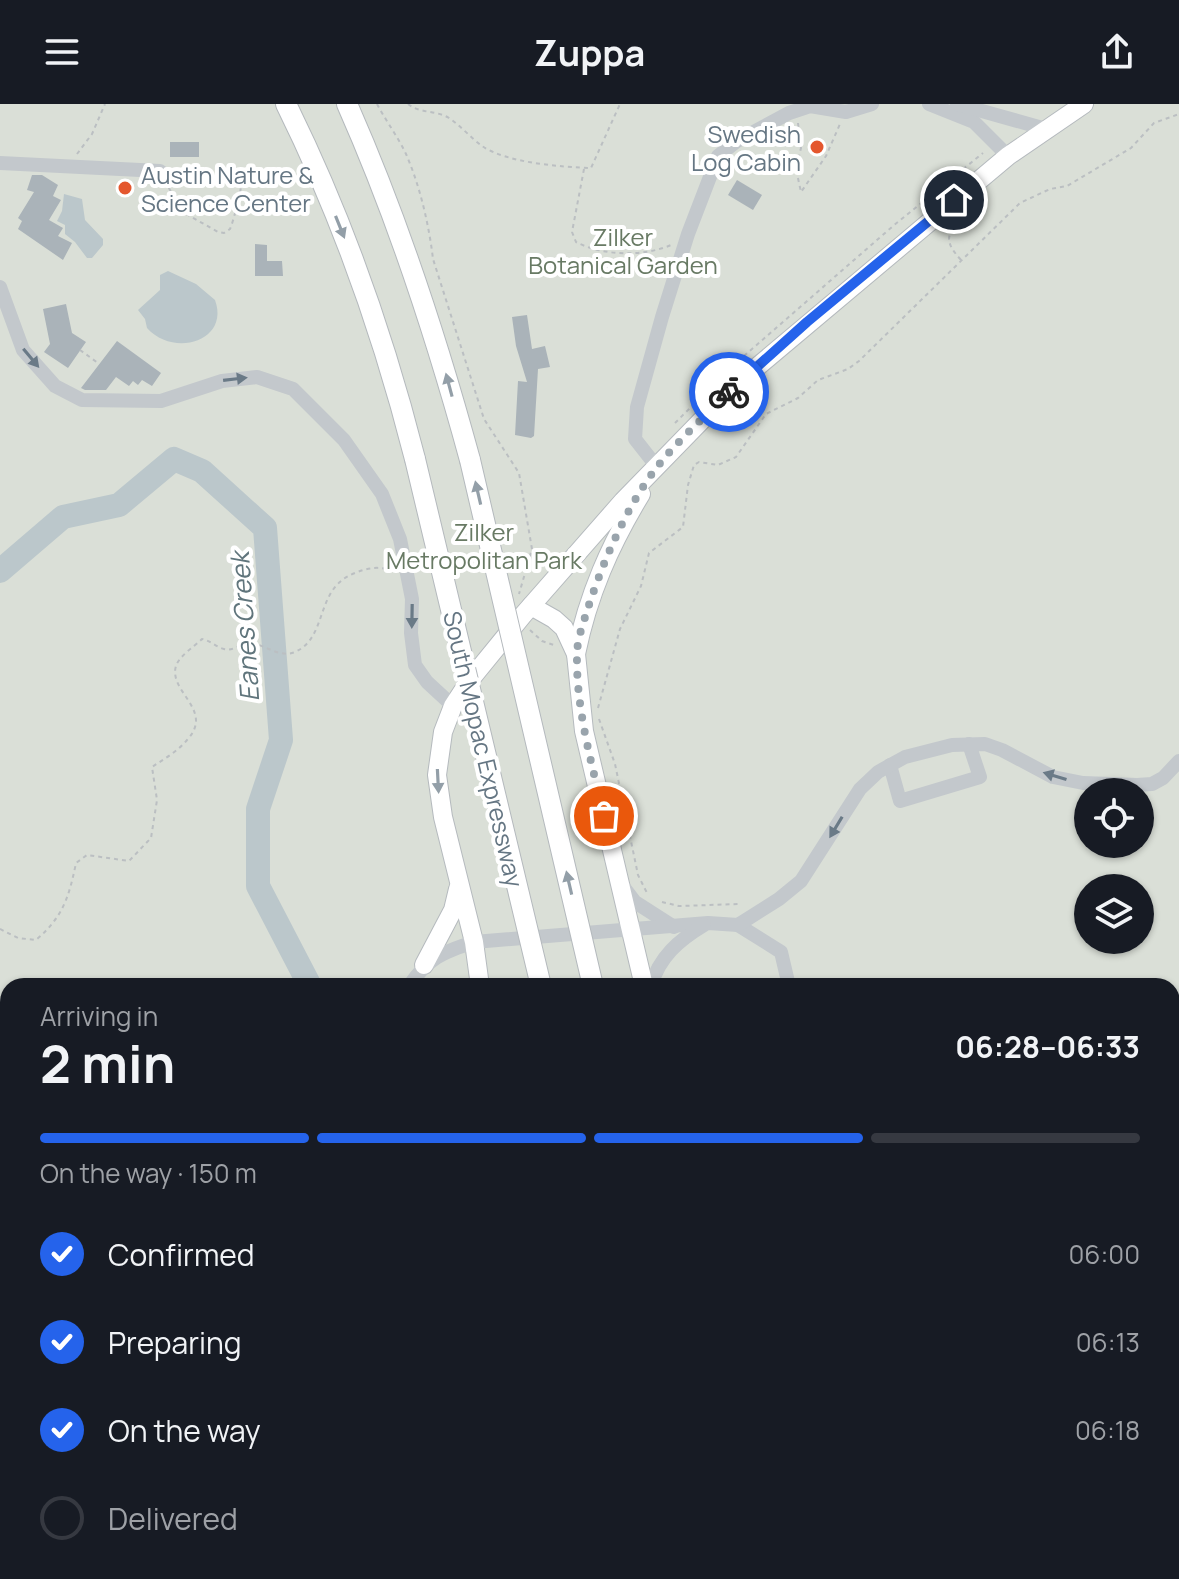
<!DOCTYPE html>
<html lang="en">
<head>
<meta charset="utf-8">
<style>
	:root { --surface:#171b24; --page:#242831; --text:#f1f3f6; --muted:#9ea1a6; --line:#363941; --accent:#2563eb }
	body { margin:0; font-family:Manrope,sans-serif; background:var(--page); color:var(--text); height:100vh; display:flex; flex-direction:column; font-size:30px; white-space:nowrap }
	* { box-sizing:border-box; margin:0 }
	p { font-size:26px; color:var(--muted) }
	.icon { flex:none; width:44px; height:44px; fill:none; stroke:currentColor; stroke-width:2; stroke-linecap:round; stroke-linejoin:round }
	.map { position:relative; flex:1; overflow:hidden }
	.details { position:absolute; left:0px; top:874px; width:1180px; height:602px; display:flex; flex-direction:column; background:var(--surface); border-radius:24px 24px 0 0; box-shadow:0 2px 6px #0004 }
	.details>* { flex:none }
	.tools { position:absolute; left:1074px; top:674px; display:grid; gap:16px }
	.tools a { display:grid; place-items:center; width:80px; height:80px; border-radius:50%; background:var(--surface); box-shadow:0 2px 6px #0004; font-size:40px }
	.pin { position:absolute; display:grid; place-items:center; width:68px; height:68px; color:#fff; margin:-34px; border:4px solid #fff; border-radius:50%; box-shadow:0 2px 8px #0007 }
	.courier { position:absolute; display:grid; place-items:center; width:80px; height:80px; margin:-40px; border:6px solid #2563eb; border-radius:50%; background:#fff; color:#222; box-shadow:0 2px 10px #0007 }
	.head em { font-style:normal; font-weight:700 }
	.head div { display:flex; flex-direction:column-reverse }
	.head { display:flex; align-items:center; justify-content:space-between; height:136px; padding:0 40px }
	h1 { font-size:52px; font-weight:700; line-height:60px }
	.bar { display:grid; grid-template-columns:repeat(4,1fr); gap:12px 8px; align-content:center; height:96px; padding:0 40px }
	.bar i { height:10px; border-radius:6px; background:var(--line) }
	.bar .active { background:var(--accent) }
	.bar p { grid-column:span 4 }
	ol { padding:0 40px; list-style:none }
	li { display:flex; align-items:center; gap:24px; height:88px }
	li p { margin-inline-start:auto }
	li .icon { padding:8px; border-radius:50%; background:var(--accent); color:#fff; stroke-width:4 }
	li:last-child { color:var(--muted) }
	li i { width:44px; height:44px; border:4px solid var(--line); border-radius:50% }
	header { display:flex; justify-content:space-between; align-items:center; height:104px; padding:0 40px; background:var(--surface); font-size:36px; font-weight:700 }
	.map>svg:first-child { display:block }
	.built { fill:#e8e9e9 }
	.green { fill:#dadfd7; fill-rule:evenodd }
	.water { fill:#bbc7cb }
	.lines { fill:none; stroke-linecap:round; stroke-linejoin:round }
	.river { stroke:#bbc7cb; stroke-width:24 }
	.building { fill:#aab3b9 }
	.major-casing { stroke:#b5babe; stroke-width:20 }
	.highway-casing { stroke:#b4b9bd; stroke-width:22 }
	.path { stroke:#bbbfc2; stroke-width:2; stroke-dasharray:4 4; stroke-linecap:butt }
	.minor { stroke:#c3c8cc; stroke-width:14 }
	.major { stroke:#fff; stroke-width:18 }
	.highway { stroke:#fff; stroke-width:20 }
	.highway-bridge-casing { stroke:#b4b9bd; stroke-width:22; stroke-linecap:butt }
	.highway-bridge { stroke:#fff; stroke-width:20 }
	.oneway { fill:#939fa8 }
	.oneway2 { fill:#6a7a87 }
	.done { stroke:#99a4ac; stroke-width:8; stroke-dasharray:0 14.4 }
	.route { stroke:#2563eb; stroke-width:10 }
	.poi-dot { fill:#e4572e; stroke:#fff; stroke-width:3 }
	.labels { text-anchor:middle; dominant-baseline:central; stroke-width:8; stroke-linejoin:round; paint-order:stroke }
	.poi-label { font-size:24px; fill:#657683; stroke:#fff; text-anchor:end }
	.park-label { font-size:24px; fill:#687a64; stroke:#fff }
	.street-label { font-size:24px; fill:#657683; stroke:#fff }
	.water-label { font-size:26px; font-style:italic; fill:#60757c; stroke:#fff }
</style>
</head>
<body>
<header><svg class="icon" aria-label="menu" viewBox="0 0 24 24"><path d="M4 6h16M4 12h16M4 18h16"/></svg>Zuppa<svg class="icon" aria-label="share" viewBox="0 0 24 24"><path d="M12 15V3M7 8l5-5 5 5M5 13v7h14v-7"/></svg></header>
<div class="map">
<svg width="1179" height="1475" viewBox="0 0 1179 1475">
	<rect width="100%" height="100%" fill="#fafaf8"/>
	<!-- built -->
	<polygon class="built" points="1172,1457 1179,1457 1179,1475 795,1475 795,1468 1172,1468"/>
	<!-- green -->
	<path class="green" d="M0,0H1179V1457H1172V882H8V1077L0,1064ZM1088,688H1140V740H1088ZM1088,784H1140V836H1088Z"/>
	<!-- water -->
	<g class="water">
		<polygon points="64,90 82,95 85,116 103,135 103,141 92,154 87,154 75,138 65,130 65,121 57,117 62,107"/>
		<path d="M168,167L196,180L215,196C230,237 174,254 147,224L145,215L138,206L160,186V171Z"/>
	</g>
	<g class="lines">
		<!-- river -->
		<g class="river">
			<polyline points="0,467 63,413 119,401 174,355 202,367 265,424 281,636 258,705 258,782 310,882"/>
			<polyline points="165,1475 166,1468"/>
		</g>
	</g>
	<!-- building -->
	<g class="building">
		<rect x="170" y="38" width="29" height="15"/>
		<polygon points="32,71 42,71 58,81 53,92 61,96 49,116 63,124 58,132 72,139 63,156 18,125 22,117 18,114 34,88 27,86"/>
		<polygon points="737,76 762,91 753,106 728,91"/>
		<polygon points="255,140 267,141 267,157 282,157 283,172 255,172"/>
		<polygon points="66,200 72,229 86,238 68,264 44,248 50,240 43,205"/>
		<polygon points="527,211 532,245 545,242 550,263 538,265 534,332 531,334 515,331 518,277 527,278 516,242 512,213"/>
		<polygon points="117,237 161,269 152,282 142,276 138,281 133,277 129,282 116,273 106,286 85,286 81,284"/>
	</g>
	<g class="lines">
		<defs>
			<g id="major">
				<polyline points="531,502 554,515 564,524 576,550 584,627 644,882"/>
				<path d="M576,550C588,491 610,441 641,390"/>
				<polyline points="424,861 453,806 458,785"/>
				<polyline points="480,882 474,838 443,713 437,671 443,628 453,602 470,576 523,511 623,397 738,279 1008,52 1084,0"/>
				<polyline points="557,1468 558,1475"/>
				<polyline points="773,1468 773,1475"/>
			</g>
			<g id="highway">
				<path d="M286,0C342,113 384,233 415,355"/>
				<path d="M347,0C398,115 437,235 470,356"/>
				<polyline points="650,1468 651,1475"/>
				<polyline points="698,1468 698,1475"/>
				<polyline points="570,1475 571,1468"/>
			</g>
		</defs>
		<!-- major casing -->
		<use href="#major" class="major-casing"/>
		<!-- highway casing -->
		<use href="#highway" class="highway-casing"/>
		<!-- path -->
		<g class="path">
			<path d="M377,0C386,17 398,33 406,50C420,82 429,121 433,155L484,315L519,369L532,445L519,490"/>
			<path d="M408,0C421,10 436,6 449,14C461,22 471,34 482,42C507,59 561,63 591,64L620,0"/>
			<polyline points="798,19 801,44 796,65 801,88 826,52 840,20"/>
			<polyline points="77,50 92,30 105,0"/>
			<path d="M584,65L572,128L576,138C603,152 643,153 671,141"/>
			<path d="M160,67L219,68L226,70L241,82C241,87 233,119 230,125L224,129L218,128L181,107Z"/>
			<path d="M961,156C941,134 948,128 968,111"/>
			<polyline points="80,246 98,259"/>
			<polyline points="744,252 893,122 983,49"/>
			<polyline points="675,319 707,287"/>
			<polyline points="534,447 546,453 553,454"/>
			<polyline points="530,526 542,537 554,541"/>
			<polyline points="598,604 620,525 641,482 649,449 683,423 688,381 694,361 699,358 718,361 736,353 766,310 798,294 818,276 848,265 859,257 1020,99 1050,85 1067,82 1131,44 1154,19 1179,10"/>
			<polyline points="599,615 615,660 638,771 647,789"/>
			<polyline points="662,798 679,802 740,800"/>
			<path d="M0,825L18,834L36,836C63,813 69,793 76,759L87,751L129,757L151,734L157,696L152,663C164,655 178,647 187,636C215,606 168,588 176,562C179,552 195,542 202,535C211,537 216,543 224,545C234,548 239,539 247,539C263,538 278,555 295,548C329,533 314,484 355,469C367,464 378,462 390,466"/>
		</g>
		<!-- minor -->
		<g class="minor">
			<polyline points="929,0 974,18 1008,52"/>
			<polyline points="957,0 1046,25"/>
			<polyline points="0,59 160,67"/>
			<polyline points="0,183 23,246 55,282 82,296 161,297 222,277 257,273 293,285 344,336 382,390 400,435 412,495 411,529 415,561 427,578 453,602"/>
			<polyline points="657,363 635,335 637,303 662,213 688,130 718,52 737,37 789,9 810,2 846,8 872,0"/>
			<polyline points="890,661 900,697 980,673 969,640"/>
			<polyline points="622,781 635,798 674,823"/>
			<polyline points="738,821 781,848 789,882"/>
			<path d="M409,882C428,854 443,848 474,838L708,819L738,821L779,795L801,777L860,685L878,668L905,653L952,641L985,640L1002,646L1053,673L1083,679L1137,681L1152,680L1163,674L1179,657"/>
			<path d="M651,882C659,853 679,836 704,821"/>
			<polyline points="1172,1026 1179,1026"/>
			<polyline points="0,1031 8,1039"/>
			<polyline points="0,1253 8,1259"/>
			<polyline points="0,1336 8,1332"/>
			<polyline points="226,1475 230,1468"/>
		</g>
		<!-- major -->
		<use href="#major" class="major"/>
		<!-- highway -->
		<use href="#highway" class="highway"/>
		<defs>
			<g id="highway-bridge">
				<polyline points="415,355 541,882"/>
				<polyline points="470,356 593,882"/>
			</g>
		</defs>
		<!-- highway-bridge casing -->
		<use href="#highway-bridge" class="highway-bridge-casing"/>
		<!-- highway-bridge -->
		<use href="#highway-bridge" class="highway-bridge"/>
	</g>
	<!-- one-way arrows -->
	<defs><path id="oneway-solid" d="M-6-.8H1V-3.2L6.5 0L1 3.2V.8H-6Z" transform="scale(2)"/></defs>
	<g class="oneway">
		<use href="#oneway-solid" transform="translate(340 123) rotate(68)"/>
		<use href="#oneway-solid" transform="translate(449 281) rotate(-105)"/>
		<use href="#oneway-solid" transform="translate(478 389) rotate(-103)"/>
		<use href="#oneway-solid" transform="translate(438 677) rotate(87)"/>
		<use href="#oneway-solid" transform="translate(569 779) rotate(-103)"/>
	</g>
	<g class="oneway2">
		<use href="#oneway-solid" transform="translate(31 254) rotate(50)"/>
		<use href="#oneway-solid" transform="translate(235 275) rotate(-7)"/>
		<use href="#oneway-solid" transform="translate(412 512) rotate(91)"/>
		<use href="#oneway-solid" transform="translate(1055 672) rotate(-163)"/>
		<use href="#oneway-solid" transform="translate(836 723) rotate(121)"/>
	</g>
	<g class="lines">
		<!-- done -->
		<path class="done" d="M604,712C592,660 576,606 577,551C577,537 582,523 586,510C602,460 625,405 657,363C678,336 705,313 729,288"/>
		<!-- route -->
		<polyline class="route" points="729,288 807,218 954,96"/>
	</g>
	<!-- markers -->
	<g class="poi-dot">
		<circle cx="817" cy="43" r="8"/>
		<circle cx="125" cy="84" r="8"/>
	</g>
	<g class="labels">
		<!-- poi labels -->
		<g class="poi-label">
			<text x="801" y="29">Swedish<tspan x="801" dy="28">Log Cabin</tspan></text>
			<text x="141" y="70" text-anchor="start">Austin Nature &amp;<tspan x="141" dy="28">Science Center</tspan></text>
		</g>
		<!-- park labels -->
		<g class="park-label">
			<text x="623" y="132">Zilker<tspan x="623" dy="28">Botanical Garden</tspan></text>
			<text x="484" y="427">Zilker<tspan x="484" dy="28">Metropolitan Park</tspan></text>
		</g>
		<!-- street labels -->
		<g class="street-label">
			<text transform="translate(484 645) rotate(77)">South Mopac Expressway</text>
		</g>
		<!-- water labels -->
		<g class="water-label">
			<text transform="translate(244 523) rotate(-94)">Eanes Creek</text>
		</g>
	</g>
</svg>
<div class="tools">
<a><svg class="icon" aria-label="locate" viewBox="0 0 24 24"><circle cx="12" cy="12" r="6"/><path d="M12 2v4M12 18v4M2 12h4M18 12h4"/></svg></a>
<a><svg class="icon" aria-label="layers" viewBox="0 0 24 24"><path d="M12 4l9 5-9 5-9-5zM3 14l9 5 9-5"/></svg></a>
</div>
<div class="pin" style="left:604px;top:712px;background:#ea580c"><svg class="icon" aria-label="bag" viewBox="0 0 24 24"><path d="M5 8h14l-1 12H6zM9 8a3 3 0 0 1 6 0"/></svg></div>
<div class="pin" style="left:954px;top:96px;background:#1f2937"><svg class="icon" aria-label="home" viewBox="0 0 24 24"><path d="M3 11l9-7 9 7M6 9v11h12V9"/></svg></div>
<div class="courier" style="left:729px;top:288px"><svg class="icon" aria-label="bike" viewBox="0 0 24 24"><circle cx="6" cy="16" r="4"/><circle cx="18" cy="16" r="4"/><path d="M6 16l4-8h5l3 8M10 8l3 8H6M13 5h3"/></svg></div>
<section class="details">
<div class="head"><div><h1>2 min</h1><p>Arriving in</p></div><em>06:28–06:33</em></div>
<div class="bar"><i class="active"></i><i class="active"></i><i class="active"></i><i></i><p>On the way · 150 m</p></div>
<ol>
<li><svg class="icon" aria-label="check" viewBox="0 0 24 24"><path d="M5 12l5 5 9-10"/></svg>Confirmed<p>06:00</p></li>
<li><svg class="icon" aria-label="check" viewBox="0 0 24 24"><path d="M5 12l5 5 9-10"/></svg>Preparing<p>06:13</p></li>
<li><svg class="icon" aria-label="check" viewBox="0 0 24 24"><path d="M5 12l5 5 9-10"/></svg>On the way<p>06:18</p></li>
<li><i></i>Delivered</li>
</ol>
</section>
</div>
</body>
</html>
